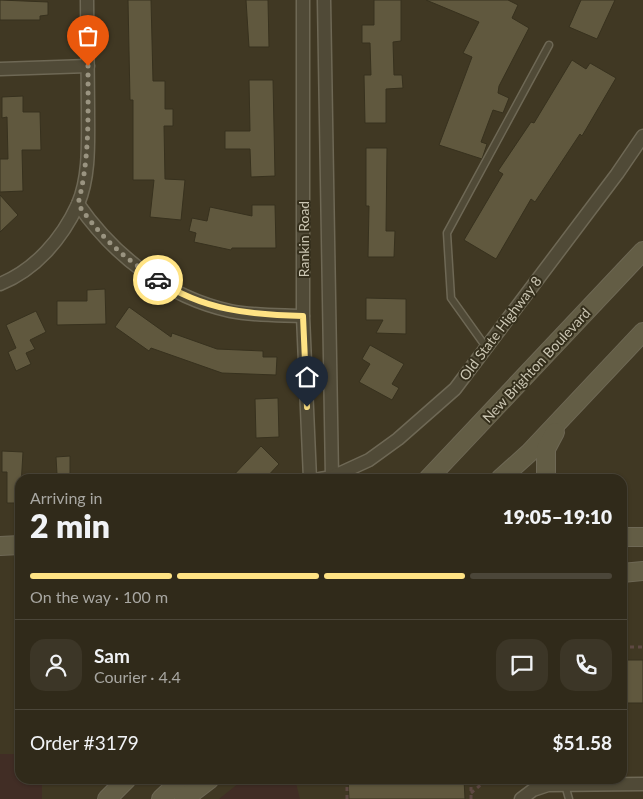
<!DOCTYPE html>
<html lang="en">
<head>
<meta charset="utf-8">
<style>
	:root { --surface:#302a1a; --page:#3c3627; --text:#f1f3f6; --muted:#a8a7a2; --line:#4b4639; --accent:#ffe384 }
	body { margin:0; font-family:Lato,sans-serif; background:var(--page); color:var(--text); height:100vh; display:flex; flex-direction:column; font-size:19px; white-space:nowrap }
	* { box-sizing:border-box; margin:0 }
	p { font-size:16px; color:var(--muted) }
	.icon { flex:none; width:28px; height:28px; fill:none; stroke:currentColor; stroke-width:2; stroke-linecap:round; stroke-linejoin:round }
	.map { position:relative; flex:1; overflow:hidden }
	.sheet { position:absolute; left:15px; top:474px; width:612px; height:310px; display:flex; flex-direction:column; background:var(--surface); border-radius:15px; box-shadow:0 1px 4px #0004,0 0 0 1px var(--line) }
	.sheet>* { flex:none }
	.pin { position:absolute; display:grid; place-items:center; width:42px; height:42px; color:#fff; margin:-51px -21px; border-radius:50% 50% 50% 0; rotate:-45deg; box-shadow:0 0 5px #0007 }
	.pin .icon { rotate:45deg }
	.courier { position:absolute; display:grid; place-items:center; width:50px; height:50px; margin:-25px; border:4px solid #ffe384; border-radius:50%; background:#fff; color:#222; box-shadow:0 1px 6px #0007 }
	.overview em { font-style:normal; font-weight:800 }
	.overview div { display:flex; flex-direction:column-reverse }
	.overview { display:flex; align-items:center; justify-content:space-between; height:85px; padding:0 15px }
	h1 { font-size:32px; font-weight:800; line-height:38px }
	.bar { display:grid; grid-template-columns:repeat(4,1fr); gap:8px 5px; align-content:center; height:60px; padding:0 15px }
	.bar i { height:6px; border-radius:4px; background:var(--line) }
	.bar .selected { background:var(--accent) }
	.bar p { grid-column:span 4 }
	.line { display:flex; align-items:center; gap:12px; padding:0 15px; border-top:1px solid var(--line) }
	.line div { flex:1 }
	.round { display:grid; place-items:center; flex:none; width:52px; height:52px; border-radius:15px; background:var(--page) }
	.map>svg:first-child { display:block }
	.green { fill:#412d25 }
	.building { fill:#60583e; stroke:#37311e }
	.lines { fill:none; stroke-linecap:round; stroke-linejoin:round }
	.lane-casing { stroke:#6e6855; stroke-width:9 }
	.street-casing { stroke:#6e6855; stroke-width:15 }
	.secondary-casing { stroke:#6e6855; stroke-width:20 }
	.path { stroke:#5e4943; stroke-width:3; stroke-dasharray:4 4; stroke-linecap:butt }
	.lane { stroke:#504a37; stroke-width:6 }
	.street { stroke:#504a37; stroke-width:12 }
	.secondary { stroke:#635d45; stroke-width:18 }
	.done { stroke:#9a9481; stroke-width:5; stroke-dasharray:0 9 }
	.route { stroke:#ffe384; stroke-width:6 }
	.labels { text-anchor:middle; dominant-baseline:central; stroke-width:4; stroke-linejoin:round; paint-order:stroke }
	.street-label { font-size:14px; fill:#cbc6b3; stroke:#352f1c }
</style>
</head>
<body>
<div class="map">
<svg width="643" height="799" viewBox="0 0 643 799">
	<rect width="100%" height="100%" fill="#403823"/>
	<!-- green -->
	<g class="green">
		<polygon points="0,754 20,754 20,779 42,779 42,799 0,799"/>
		<polygon points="244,779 295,779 300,799 219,799"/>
	</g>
	<!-- building -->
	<g class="building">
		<polygon points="0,0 48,2 48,15 40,16 40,20 0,20"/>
		<polygon points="128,0 151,0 153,81 165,81 165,109 173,109 173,126 164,126 165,179 185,180 181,220 150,217 154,180 133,180 133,100 130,100"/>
		<polygon points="246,0 268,0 269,47 249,47"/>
		<polygon points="374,0 401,0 401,41 393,42 394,75 402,75 403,88 386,89 386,123 365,123 364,75 371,75 370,43 362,43 362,25 374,25"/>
		<polygon points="426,0 508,0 518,5 512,18 529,28 499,86 498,93 509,98 503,113 493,110 481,142 487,144 482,159 439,145 472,57 463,53 479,22"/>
		<polygon points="581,0 615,0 597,39 569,27"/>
		<polygon points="572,60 586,69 590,63 616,78 582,136 580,134 535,202 531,199 496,259 464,240 503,174 498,171 531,122 534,123"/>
		<polygon points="249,80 273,80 275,176 251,177 250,149 225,149 225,131 250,131"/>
		<polygon points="23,96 23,112 40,112 41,150 22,150 23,191 0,192 0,159 8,159 7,117 2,118 2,97"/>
		<polygon points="366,148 387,148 386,231 395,231 394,257 368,257 369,206 366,206"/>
		<polygon points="0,195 18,215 0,232"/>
		<polygon points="252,205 275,205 276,248 232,248 231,250 194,242 196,233 189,231 192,218 207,221 210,207 252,216"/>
		<polygon points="105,289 106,324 57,325 57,301 87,301 87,290"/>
		<polygon points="366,298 406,299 406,334 376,333 383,320 366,320"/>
		<polygon points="129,307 171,337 172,333 217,349 263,351 263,357 277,357 276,375 222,373 151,348 149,351 115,327"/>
		<polygon points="36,311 46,332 30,340 35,349 26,353 31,364 16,371 8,352 16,348 6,325"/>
		<polygon points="370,345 404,364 392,384 399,388 392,400 359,382 370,364 362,359"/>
		<polygon points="278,398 279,437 256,438 255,399"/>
		<polygon points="261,446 279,464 265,479 230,479"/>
		<polygon points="2,451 23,452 20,503 7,503 7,472 2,472"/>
		<polygon points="70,456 70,474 57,474 56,457"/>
		<rect x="622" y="660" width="21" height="43"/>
		<polygon points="348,779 464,779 465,799 349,799"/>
	</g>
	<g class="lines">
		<defs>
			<g id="lane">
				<polyline points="486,347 451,298 447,233 549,45"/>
				<polyline points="565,785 569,799"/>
			</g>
			<g id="street">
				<polyline points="303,0 303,316 310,479"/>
				<polyline points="324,0 332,477"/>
				<polyline points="0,69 88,66"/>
				<path d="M78,204C114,256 167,297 230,311C254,316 279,315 303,316"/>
				<path d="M0,284C35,270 62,239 78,204C90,176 88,141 88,110C88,74 87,37 87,0"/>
				<polyline points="320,479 332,477 369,460 398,439 455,389 617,174 643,136"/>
				<polyline points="521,799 533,790 548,785 643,784"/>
			</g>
			<g id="secondary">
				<polyline points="428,479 643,251"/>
				<polyline points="500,479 529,453 643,332"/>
				<polyline points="546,479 546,449 555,432"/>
				<polyline points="622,537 643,537"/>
				<polyline points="0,546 20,545"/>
				<polyline points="622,573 643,571"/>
				<polyline points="107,799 127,779"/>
				<polyline points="161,799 182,779"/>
				<polyline points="184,799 210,779"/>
			</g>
		</defs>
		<!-- lane casing -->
		<use href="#lane" class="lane-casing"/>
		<!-- street casing -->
		<use href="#street" class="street-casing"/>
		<!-- secondary casing -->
		<use href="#secondary" class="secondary-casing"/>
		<!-- path -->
		<g class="path">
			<polyline points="622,647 643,647"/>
			<polyline points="347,779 347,799"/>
			<polyline points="471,779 471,799"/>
			<polyline points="471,793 484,782 482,779"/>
		</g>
		<!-- lane -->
		<use href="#lane" class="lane"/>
		<!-- street -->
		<use href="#street" class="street"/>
		<!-- secondary -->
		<use href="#secondary" class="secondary"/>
	</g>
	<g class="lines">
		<!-- done -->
		<path class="done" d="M88,66C88,113 90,158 78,204C101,238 124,258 158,280"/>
		<!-- route -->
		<path class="route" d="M158,280C202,310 251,315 303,316L307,407"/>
	</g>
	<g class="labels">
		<!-- street labels -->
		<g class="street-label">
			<text transform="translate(303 239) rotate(-90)">Rankin Road</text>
			<text transform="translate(500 328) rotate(-53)">Old State Highway 8</text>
			<text transform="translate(536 365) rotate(-47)">New Brighton Boulevard</text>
		</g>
	</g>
</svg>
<div class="pin" style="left:88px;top:66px;background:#ea580c"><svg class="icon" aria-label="bag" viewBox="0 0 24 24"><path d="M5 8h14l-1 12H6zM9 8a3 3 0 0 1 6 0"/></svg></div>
<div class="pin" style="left:307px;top:407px;background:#1f2937"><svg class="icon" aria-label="home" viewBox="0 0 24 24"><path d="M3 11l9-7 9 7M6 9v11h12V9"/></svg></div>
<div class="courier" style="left:158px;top:280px"><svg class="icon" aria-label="car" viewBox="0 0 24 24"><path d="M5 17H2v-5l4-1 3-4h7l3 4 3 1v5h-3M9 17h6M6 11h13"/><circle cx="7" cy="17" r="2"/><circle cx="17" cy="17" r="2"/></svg></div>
<section class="sheet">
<div class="overview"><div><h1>2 min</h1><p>Arriving in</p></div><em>19:05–19:10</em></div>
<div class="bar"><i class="selected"></i><i class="selected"></i><i class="selected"></i><i></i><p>On the way · 100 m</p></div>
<div class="line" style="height:90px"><a class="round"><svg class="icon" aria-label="person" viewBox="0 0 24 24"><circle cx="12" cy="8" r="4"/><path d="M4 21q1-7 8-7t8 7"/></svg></a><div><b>Sam</b><p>Courier · 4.4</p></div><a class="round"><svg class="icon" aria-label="chat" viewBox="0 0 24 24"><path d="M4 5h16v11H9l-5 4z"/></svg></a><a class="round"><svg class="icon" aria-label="phone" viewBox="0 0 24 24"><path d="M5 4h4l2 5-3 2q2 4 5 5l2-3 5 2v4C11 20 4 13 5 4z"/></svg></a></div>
<div class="line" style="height:65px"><div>Order #3179</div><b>$51.58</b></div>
</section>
</div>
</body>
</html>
